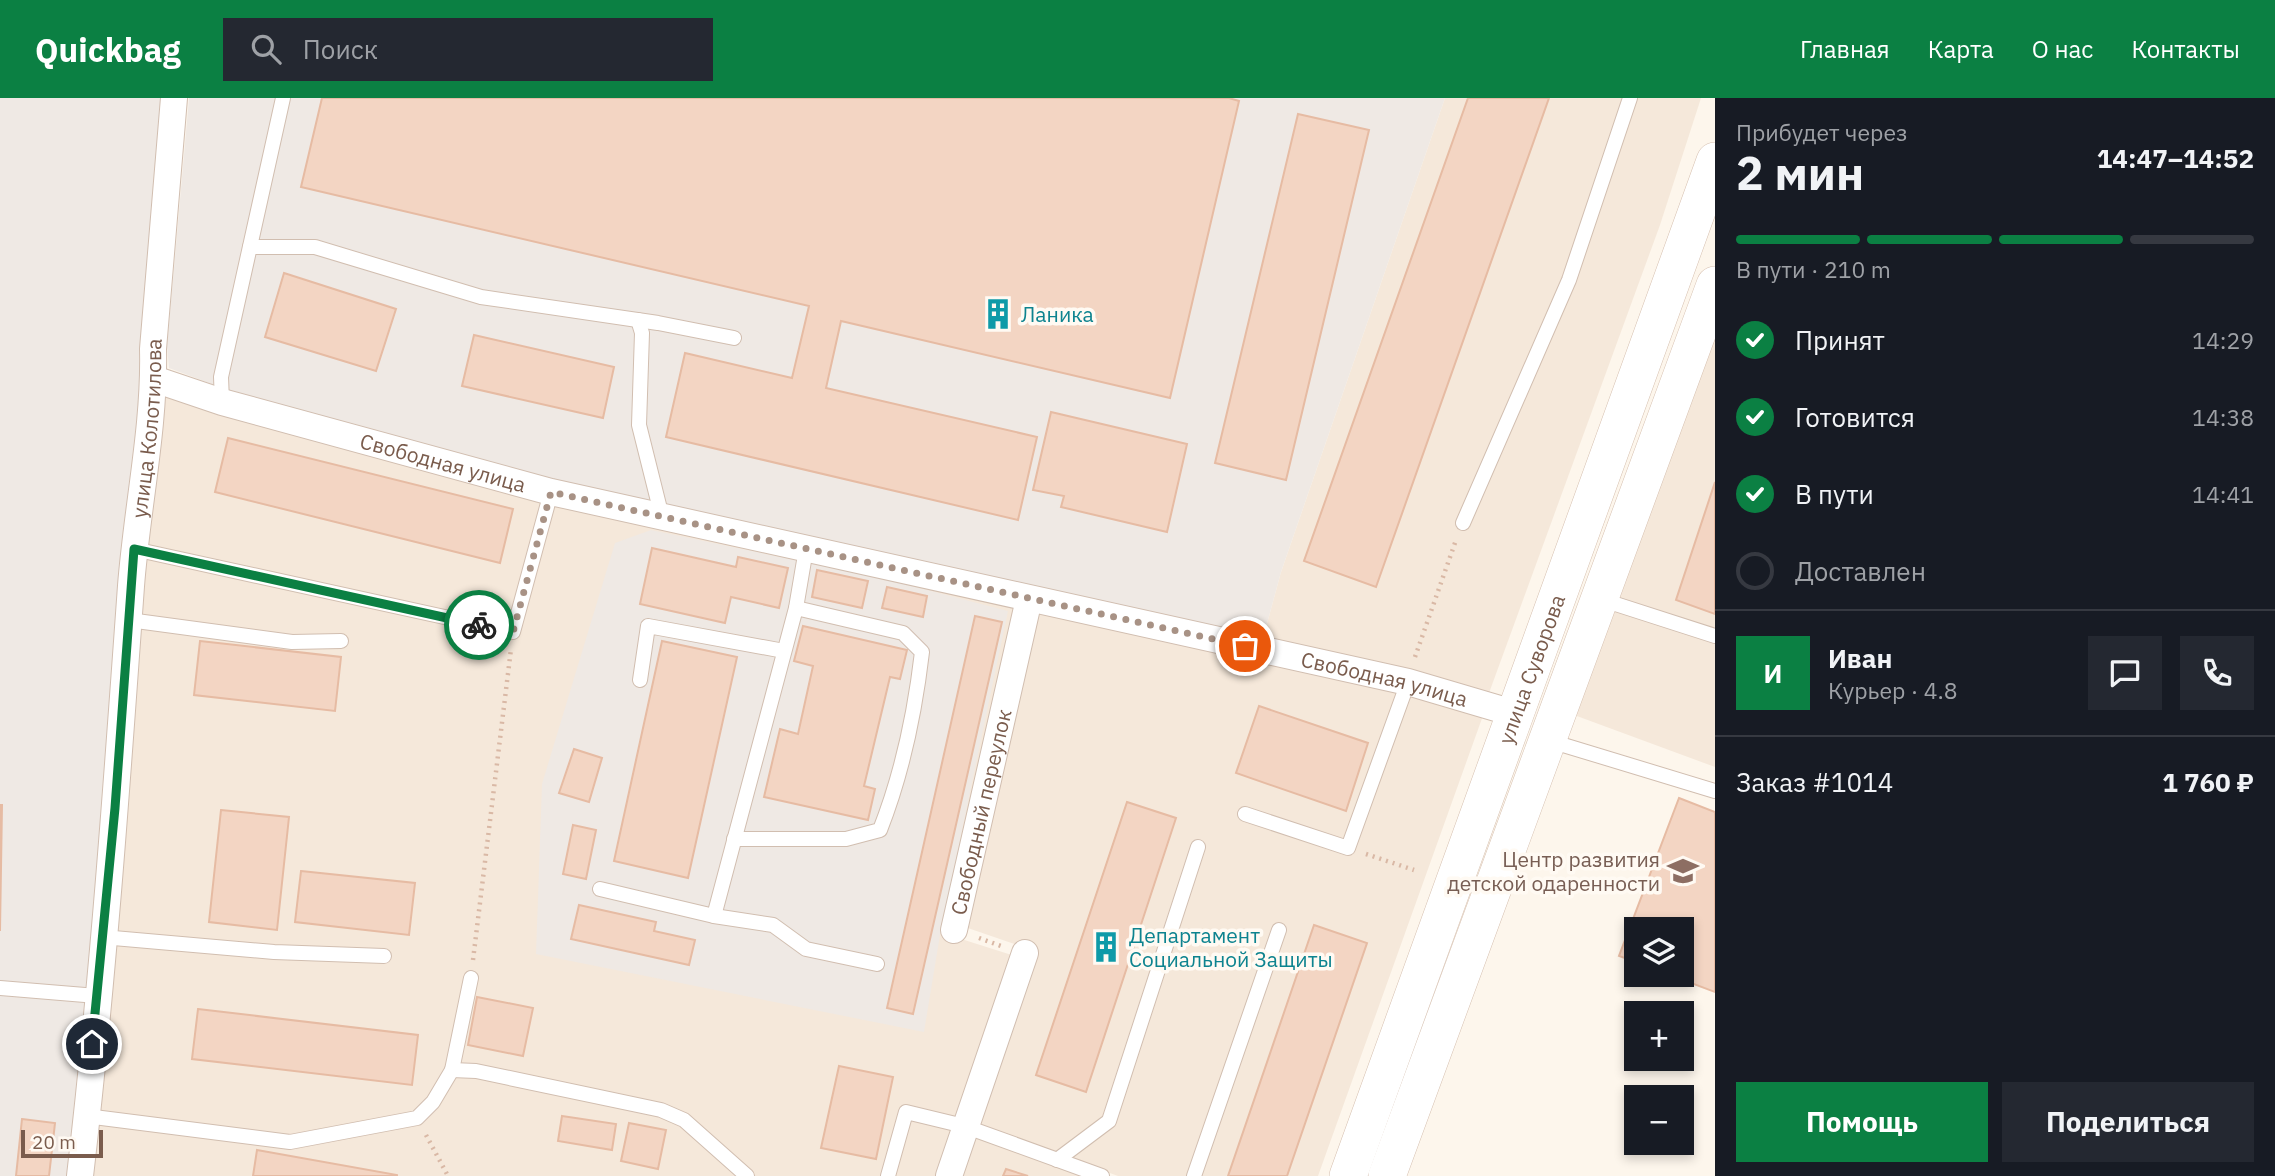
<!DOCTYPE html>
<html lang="ru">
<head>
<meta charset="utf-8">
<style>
	:root { --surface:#171b24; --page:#242831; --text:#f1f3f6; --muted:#9ea1a6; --line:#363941; --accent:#0b8043 }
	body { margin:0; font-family:"IBM Plex Sans",sans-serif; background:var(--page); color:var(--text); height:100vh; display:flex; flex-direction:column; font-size:26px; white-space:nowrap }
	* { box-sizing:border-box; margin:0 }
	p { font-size:23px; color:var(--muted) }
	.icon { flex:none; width:38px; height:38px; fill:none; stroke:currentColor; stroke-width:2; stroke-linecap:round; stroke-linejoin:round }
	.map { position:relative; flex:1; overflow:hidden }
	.details { display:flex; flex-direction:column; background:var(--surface); width:560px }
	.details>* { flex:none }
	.buttons { position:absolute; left:1624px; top:819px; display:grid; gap:14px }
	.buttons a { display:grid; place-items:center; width:70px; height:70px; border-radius:0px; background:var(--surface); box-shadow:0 4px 10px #0003; font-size:35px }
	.scale { position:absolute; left:21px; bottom:18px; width:82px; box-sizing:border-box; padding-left:7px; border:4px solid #7a5c4d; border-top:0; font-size:19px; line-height:24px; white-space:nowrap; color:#7a5c4d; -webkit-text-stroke:5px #fffaf3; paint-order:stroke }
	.pin { position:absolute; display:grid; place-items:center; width:60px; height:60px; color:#fff; margin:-30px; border:4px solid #fff; border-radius:50%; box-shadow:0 2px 7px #0007 }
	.courier { position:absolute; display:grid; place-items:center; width:70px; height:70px; margin:-35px; border:5px solid #0b8043; border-radius:50%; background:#fff; color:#222; box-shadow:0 2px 9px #0007 }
	.overview em { font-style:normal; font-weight:700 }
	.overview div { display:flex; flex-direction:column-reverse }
	.overview { display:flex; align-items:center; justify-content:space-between; height:119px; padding:0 21px }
	h1 { font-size:46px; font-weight:700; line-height:52px }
	.bar { display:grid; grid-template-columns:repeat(4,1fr); gap:10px 7px; align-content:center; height:84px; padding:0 21px }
	.bar i { height:9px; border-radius:5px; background:var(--line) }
	.bar .selected { background:var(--accent) }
	.bar p { grid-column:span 4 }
	.line { display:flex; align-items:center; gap:18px; padding:0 21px; border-top:2px solid var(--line) }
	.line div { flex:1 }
	.round { display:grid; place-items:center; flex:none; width:74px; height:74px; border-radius:0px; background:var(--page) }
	ol { padding:0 21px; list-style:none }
	li { display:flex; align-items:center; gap:21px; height:77px }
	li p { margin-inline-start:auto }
	li .icon { padding:7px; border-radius:50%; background:var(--accent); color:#fff; stroke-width:4 }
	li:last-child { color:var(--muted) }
	li i { width:38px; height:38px; border:4px solid var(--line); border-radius:50% }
	.cta { display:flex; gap:14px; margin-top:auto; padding:14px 21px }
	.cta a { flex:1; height:80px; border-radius:0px; background:var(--accent); color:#fff; font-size:28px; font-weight:700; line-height:80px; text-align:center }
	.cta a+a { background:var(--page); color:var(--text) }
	header { display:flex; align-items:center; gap:42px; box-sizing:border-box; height:98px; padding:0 35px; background:var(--accent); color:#fff }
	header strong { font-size:33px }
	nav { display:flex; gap:38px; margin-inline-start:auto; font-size:24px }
	.search { width:490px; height:63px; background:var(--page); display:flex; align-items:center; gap:18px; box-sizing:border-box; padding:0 24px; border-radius:0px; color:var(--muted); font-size:26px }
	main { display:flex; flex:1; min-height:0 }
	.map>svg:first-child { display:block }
	.residential { fill:#f5e8da }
	.industrial { fill:#efe9e4 }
	.building { fill:#f3d5c3; stroke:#e6bba3; stroke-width:2 }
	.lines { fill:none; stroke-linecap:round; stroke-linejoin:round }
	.service-casing { stroke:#d1beb0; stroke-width:16 }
	.minor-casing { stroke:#d1beb0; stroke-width:28 }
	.secondary-casing { stroke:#d6c0b0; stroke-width:38 }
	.path { stroke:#d9b8a5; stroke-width:4.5; stroke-dasharray:2 5; stroke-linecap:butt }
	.service { stroke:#fff; stroke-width:14 }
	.minor { stroke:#fff; stroke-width:26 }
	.secondary { stroke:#fff; stroke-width:37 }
	.done { stroke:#a89285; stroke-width:7; stroke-dasharray:0 12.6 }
	.route { stroke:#0b8043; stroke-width:9 }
	.labels { text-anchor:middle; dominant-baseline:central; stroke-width:7; stroke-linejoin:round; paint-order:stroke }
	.culture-label { font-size:21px; fill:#0d838f; stroke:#fffaf3; text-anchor:start }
	.street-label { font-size:21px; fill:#7a5c4d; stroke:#fffaf3 }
	.education-label { font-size:21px; fill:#785e54; stroke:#fffaf3; text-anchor:end }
</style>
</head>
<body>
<header>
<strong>Quickbag</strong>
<div class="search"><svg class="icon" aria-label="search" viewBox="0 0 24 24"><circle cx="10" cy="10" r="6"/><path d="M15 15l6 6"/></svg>Поиск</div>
<nav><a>Главная</a><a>Карта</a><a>О нас</a><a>Контакты</a></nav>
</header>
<main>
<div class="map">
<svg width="1715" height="1078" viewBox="0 0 1715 1078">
	<rect width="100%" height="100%" fill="#fdf6ec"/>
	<!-- residential -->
	<g class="residential">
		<polygon points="1445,0 1701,0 1660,127 1489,595 1262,544 1281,474"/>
		<polygon points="1715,211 1715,669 1566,614"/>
		<polygon points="159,292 1019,503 955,839 1018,859 942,1078 88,1078"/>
		<polygon points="1034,508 1485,612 1318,1078 1118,1078 971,1024 1032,852 962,828"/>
		<polygon points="968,1033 1088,1078 954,1078"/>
	</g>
	<!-- industrial -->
	<g class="industrial">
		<polygon points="0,0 166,0 74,1078 0,1078"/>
		<polygon points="189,0 1445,0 1281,474 1262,544 552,381 233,294 169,270 167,249"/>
		<polygon points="651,432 881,480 1008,513 940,837 924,934 536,856 542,686 615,445"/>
	</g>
	<!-- building -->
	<g class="building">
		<polygon points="322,0 1229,0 1239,3 1170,300 841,223 826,290 1037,339 1018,422 666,339 685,255 792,280 809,208 301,89"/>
		<polygon points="1468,0 1549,0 1376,489 1304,463"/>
		<polygon points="1298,16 1369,32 1286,382 1215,365"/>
		<polygon points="284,175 396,211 376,273 265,239"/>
		<polygon points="474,237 614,269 603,320 462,288"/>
		<polygon points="1051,314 1187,346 1167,434 1061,409 1064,398 1033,392"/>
		<polygon points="228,340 513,411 500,465 215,394"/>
		<polygon points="1715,384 1715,516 1676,502"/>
		<polygon points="652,450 736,469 738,459 788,470 779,510 731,499 725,525 640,506"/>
		<polygon points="817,472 868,483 862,510 812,499"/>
		<polygon points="887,489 927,498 923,519 882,510"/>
		<polygon points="975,518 1002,524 913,916 887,910"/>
		<polygon points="803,528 907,552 900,581 890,579 864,688 875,691 868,722 764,699 780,631 798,636 813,568 794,563"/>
		<polygon points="200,543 341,559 335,613 194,597"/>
		<polygon points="662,543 737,559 688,780 614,763"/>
		<polygon points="1259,608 1368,645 1346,713 1236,675"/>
		<polygon points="574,651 602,660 589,704 559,695"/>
		<polygon points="1679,700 1715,714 1715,894 1670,877 1682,877 1682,831 1636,831 1636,864 1619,858"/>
		<polygon points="1127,704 1176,720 1086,994 1036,977"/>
		<polygon points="0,707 2,707 0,833"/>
		<polygon points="221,712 289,719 277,832 209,824"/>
		<polygon points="573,727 596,732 586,781 563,776"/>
		<polygon points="301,773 415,785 409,837 295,824"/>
		<polygon points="579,807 656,824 654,833 695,842 689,867 571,841"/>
		<polygon points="1314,827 1367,845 1287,1078 1228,1078"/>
		<polygon points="477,899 533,910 523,958 468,947"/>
		<polygon points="198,911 418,937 412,987 192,961"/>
		<polygon points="839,968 893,979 876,1061 821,1050"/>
		<polygon points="562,1018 616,1026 612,1052 558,1043"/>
		<polygon points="22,1021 55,1025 49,1078 16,1078"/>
		<polygon points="629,1025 666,1032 658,1071 621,1063"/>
		<polygon points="257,1052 397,1077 397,1078 253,1078"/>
		<polygon points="1006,1071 1028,1078 1003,1078"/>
	</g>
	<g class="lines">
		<defs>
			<g id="service">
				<polyline points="250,149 315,149 481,199 658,225 734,240"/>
				<polyline points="638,222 642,235 639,327 662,419"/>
				<polyline points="222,304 221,279 283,0"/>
				<polyline points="1463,425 1569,182 1630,0"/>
				<polyline points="134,451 513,534 551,394"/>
				<polyline points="1600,501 1715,538"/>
				<polyline points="129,522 292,544 341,543"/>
				<polyline points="640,582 648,528 784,553"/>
				<polyline points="1550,643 1715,693"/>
				<polyline points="1245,716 1348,750 1408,584"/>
				<path d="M734,741H846L880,732C902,676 915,614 922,554L903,535L796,510"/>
				<polyline points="600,791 714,818 796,510 806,451"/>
				<polyline points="714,818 773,827 806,851 877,866"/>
				<polyline points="102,839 274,854 384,858"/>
				<polyline points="0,890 97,898"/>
				<polyline points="452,972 476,973 661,1012 684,1022 747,1078"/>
				<polyline points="86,1018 290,1044 417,1020 433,1004 452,972 471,880"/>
				<polyline points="1057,1062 1109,1023 1198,749"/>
				<polyline points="888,1078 906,1014 964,1028 1102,1078"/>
				<polyline points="1194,1078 1279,832"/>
			</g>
			<g id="minor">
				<path id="s1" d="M154,281L222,304L551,394L1408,584L1513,615"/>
				<path id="s2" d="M954,832L1029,501"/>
				<path id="s3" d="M80,1078C103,882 117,684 131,488C137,409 155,329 153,251L174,0"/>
				<polyline points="949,1078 1025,855"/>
			</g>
			<g id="secondary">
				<path id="s4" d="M1348,1078L1715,63"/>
				<polyline points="1387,1078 1715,187"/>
			</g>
		</defs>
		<!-- service casing -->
		<use href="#service" class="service-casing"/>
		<!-- minor casing -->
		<use href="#minor" class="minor-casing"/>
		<!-- secondary casing -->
		<use href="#secondary" class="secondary-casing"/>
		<!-- path -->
		<g class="path">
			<polyline points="1415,559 1456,442"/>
			<polyline points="1366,756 1414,772"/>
			<polyline points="979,840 1001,848"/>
			<polyline points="473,862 511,551"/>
			<polyline points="426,1037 448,1078"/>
		</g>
		<!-- service -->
		<use href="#service" class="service"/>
		<!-- minor -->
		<use href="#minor" class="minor"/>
		<!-- secondary -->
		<use href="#secondary" class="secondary"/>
	</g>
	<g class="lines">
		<!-- done -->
		<polyline class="done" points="479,527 513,534 551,394 1245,548"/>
		<!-- route -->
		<polyline class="route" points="92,946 115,710 134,451 479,527"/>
	</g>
	<!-- icons -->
	<defs>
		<symbol id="building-bare" viewBox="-9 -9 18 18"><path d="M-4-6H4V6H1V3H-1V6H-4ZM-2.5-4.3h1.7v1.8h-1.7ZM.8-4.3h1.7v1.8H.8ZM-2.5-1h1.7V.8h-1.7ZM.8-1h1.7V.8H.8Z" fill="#0f9aa8" stroke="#fffaf3" stroke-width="2.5" paint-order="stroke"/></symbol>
		<symbol id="school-bare" viewBox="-9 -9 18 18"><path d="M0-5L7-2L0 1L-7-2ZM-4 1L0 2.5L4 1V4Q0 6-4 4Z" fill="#8d6e63" stroke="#fffaf3" stroke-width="2.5" paint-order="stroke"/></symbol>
	</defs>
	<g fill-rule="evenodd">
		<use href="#building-bare" x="976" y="194" width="44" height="44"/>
		<use href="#school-bare" x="1661" y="751" width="44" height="44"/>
		<use href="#building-bare" x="1084" y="827" width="44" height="44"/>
	</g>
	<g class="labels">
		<!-- culture labels -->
		<g class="culture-label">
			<text x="1021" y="216">Ланика</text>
			<text x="1129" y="837">Департамент<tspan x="1129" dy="24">Социальной Защиты</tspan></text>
		</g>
		<!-- street labels -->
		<g class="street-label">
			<text stroke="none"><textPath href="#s3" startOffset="751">улица Колотилова</textPath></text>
			<text stroke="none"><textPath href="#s1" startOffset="301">Свободная улица</textPath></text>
			<text stroke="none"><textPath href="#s4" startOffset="539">улица Суворова</textPath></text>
			<text stroke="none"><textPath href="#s1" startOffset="1267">Свободная улица</textPath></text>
			<text stroke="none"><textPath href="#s2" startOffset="121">Свободный переулок</textPath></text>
		</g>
		<!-- education labels -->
		<g class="education-label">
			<text x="1660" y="761">Центр развития<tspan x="1660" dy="24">детской одаренности</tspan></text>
		</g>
	</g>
</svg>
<div class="buttons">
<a><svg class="icon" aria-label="layers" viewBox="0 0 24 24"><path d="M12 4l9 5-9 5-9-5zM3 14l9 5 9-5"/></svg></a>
<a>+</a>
<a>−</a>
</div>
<div class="scale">20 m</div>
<div class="pin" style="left:1245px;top:548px;background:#ea580c"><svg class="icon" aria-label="bag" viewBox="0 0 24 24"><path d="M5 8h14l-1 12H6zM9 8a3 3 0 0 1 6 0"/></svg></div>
<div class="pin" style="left:92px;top:946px;background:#1f2937"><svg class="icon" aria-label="home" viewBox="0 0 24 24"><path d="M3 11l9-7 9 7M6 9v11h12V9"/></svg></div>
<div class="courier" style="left:479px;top:527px"><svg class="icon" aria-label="bike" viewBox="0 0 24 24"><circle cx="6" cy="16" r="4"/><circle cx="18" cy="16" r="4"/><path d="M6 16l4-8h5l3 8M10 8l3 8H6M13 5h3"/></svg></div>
</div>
<section class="details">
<div class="overview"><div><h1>2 мин</h1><p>Прибудет через</p></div><em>14:47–14:52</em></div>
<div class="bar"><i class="selected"></i><i class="selected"></i><i class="selected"></i><i></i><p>В пути · 210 m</p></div>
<ol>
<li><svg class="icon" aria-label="check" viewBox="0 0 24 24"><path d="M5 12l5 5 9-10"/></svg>Принят<p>14:29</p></li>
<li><svg class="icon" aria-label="check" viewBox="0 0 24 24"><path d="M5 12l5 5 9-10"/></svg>Готовится<p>14:38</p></li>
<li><svg class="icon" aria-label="check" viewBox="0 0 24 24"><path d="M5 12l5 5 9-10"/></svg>В пути<p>14:41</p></li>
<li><i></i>Доставлен</li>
</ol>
<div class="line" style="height:126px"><b class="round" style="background:var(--accent);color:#fff">И</b><div><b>Иван</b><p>Курьер · 4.8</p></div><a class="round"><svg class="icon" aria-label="chat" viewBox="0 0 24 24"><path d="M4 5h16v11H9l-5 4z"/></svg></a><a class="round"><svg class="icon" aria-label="phone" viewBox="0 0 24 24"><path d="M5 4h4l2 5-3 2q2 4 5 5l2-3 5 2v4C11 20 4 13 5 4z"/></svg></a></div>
<div class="line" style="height:91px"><div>Заказ #1014</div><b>1 760 ₽</b></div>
<div class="cta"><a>Помощь</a><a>Поделиться</a></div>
</section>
</main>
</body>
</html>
